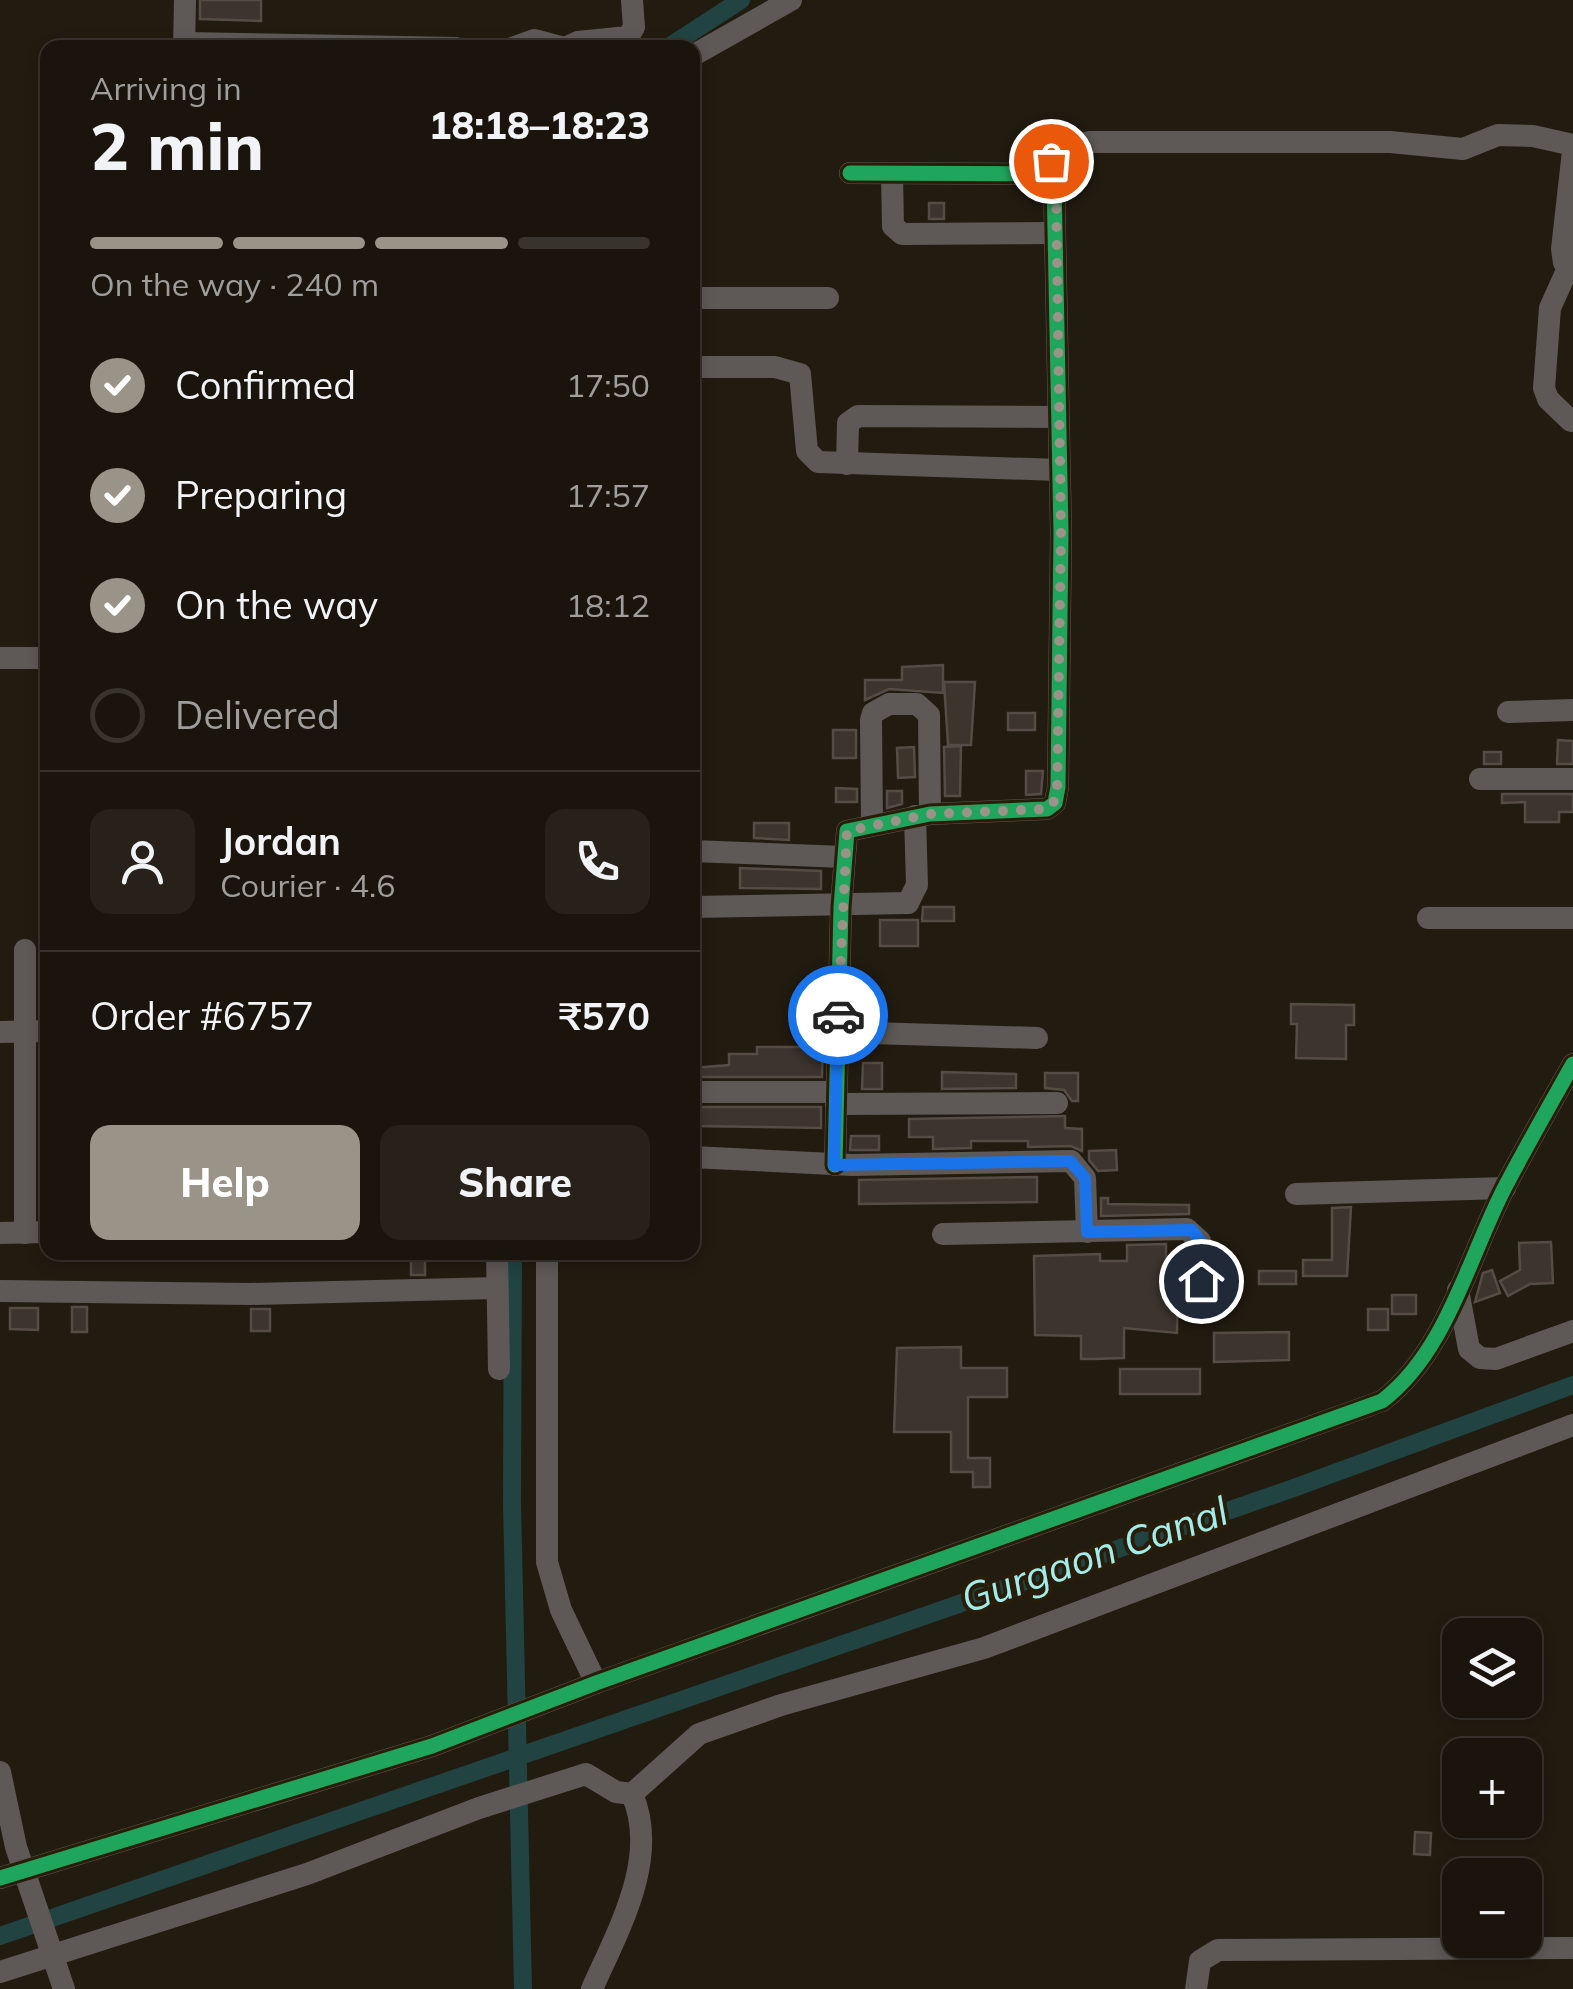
<!DOCTYPE html>
<html lang="en">
<head>
<meta charset="utf-8">
<style>
	:root { --surface:#1a140c; --page:#27211a; --text:#f1f3f6; --muted:#9f9e9d; --line:#38332d; --accent:#9a9387 }
	body { margin:0; font-family:Mulish,sans-serif; background:var(--page); color:var(--text); height:100vh; display:flex; flex-direction:column; font-size:38px; white-space:nowrap }
	* { box-sizing:border-box; margin:0 }
	p { font-size:32px; color:var(--muted) }
	.icon { flex:none; width:55px; height:55px; fill:none; stroke:currentColor; stroke-width:2; stroke-linecap:round; stroke-linejoin:round }
	.map { position:relative; flex:1; overflow:hidden }
	.details { position:absolute; left:40px; top:40px; width:660px; height:1220px; display:flex; flex-direction:column; background:var(--surface); border-radius:20px; box-shadow:0 5px 15px #0003,0 0 0 2px var(--line) }
	.details>* { flex:none }
	.fabs { position:absolute; left:1442px; top:1618px; display:grid; gap:20px }
	.fabs a { display:grid; place-items:center; width:100px; height:100px; border-radius:20px; background:var(--surface); box-shadow:0 5px 15px #0003,0 0 0 2px var(--line); font-size:50px }
	.pin { position:absolute; display:grid; place-items:center; width:85px; height:85px; color:#fff; margin:-42px; border:5px solid #fff; border-radius:50%; box-shadow:0 2px 10px #0007 }
	.courier { position:absolute; display:grid; place-items:center; width:100px; height:100px; margin:-50px; border:8px solid #1a73e8; border-radius:50%; background:#fff; color:#222; box-shadow:0 2px 12px #0007 }
	.summary em { font-style:normal; font-weight:800 }
	.summary div { display:flex; flex-direction:column-reverse }
	.summary { display:flex; align-items:center; justify-content:space-between; height:170px; padding:0 50px }
	h1 { font-size:65px; font-weight:800; line-height:75px }
	.bar { display:grid; grid-template-columns:repeat(4,1fr); gap:15px 10px; align-content:center; height:120px; padding:0 50px }
	.bar i { height:12px; border-radius:8px; background:var(--line) }
	.bar .active { background:var(--accent) }
	.bar p { grid-column:span 4 }
	.line { display:flex; align-items:center; gap:25px; padding:0 50px; border-top:2px solid var(--line) }
	.line div { flex:1 }
	.round { display:grid; place-items:center; flex:none; width:105px; height:105px; border-radius:20px; background:var(--page) }
	ol { padding:0 50px; list-style:none }
	li { display:flex; align-items:center; gap:30px; height:110px }
	li p { margin-inline-start:auto }
	li .icon { padding:10px; border-radius:50%; background:var(--accent); color:#fff; stroke-width:4 }
	li:last-child { color:var(--muted) }
	li i { width:55px; height:55px; border:5px solid var(--line); border-radius:50% }
	.action { display:flex; gap:20px; margin-top:auto; padding:20px 50px }
	.action a { flex:1; height:115px; border-radius:20px; background:var(--accent); color:#fff; font-size:40px; font-weight:800; line-height:115px; text-align:center }
	.action a+a { background:var(--page); color:var(--text) }
	.map>svg:first-child { display:block }
	.lines { fill:none; stroke-linecap:round; stroke-linejoin:round }
	.canal { stroke:#214342; stroke-width:18 }
	.building { fill:#3c342d; stroke:#544c45; stroke-width:2.5 }
	.minor { stroke:#5e5956; stroke-width:22 }
	.cycleway-casing { stroke:#291d09; stroke-width:21 }
	.cycleway { stroke:#20a55d; stroke-width:15 }
	.done { stroke:#9a9387; stroke-width:10; stroke-dasharray:0 18 }
	.route { stroke:#1a73e8; stroke-width:12 }
	.labels { text-anchor:middle; dominant-baseline:central; stroke-width:8; stroke-linejoin:round; paint-order:stroke }
	.water-label { font-size:40px; font-style:italic; fill:#a2ecec; stroke:#291d09 }
</style>
</head>
<body>
<div class="map">
<svg width="1573" height="1989" viewBox="0 0 1573 1989">
	<rect width="100%" height="100%" fill="#221b10"/>
	<g class="lines">
		<!-- canal -->
		<g class="canal">
			<polyline points="667,48 741,0"/>
			<polyline points="513,1252 512,1503 523,1989"/>
			<polyline points="0,1936 1291,1489 1573,1385"/>
		</g>
	</g>
	<!-- building -->
	<g class="building">
		<polygon points="200,0 261,0 261,21 200,19"/>
		<rect x="929" y="203" width="15" height="16"/>
		<polygon points="943,665 943,693 889,689 865,700 865,680 902,680 902,667"/>
		<polygon points="944,682 975,682 971,745 948,745"/>
		<rect x="1008" y="713" width="27" height="17"/>
		<rect x="833" y="730" width="23" height="28"/>
		<polygon points="1558,740 1573,741 1573,764 1557,764"/>
		<polygon points="961,746 960,796 945,796 944,747"/>
		<polygon points="914,747 915,777 898,778 897,748"/>
		<rect x="1484" y="752" width="17" height="12"/>
		<polygon points="1026,771 1043,771 1041,794 1026,795"/>
		<polygon points="836,788 857,789 857,802 836,802"/>
		<polygon points="887,791 902,791 902,804 887,808"/>
		<polygon points="1502,794 1573,794 1573,812 1559,812 1559,822 1525,822 1525,802 1502,803"/>
		<polygon points="754,823 789,823 789,840 754,838"/>
		<polygon points="740,868 821,871 821,889 740,888"/>
		<polygon points="923,907 954,907 954,921 922,921"/>
		<rect x="880" y="920" width="38" height="26"/>
		<polygon points="1291,1004 1354,1005 1354,1025 1346,1025 1346,1059 1296,1058 1297,1024 1291,1024"/>
		<polygon points="809,1038 823,1038 822,1077 692,1077 692,1068 729,1065 729,1054 757,1054 757,1047 809,1047"/>
		<polygon points="863,1063 882,1063 882,1089 862,1089"/>
		<polygon points="942,1072 1016,1074 1016,1088 942,1089"/>
		<polygon points="1045,1073 1078,1073 1078,1101 1072,1101 1064,1090 1045,1088"/>
		<polygon points="692,1107 821,1107 821,1128 692,1126"/>
		<polygon points="1065,1116 1065,1128 1082,1129 1082,1151 1071,1146 1028,1147 1028,1141 971,1141 971,1148 933,1149 933,1137 909,1137 909,1119"/>
		<polygon points="851,1136 879,1136 879,1150 850,1150"/>
		<polygon points="1116,1150 1117,1170 1098,1171 1089,1160 1089,1151"/>
		<polygon points="1037,1177 1037,1202 859,1204 859,1180"/>
		<polygon points="1101,1198 1108,1198 1108,1204 1189,1205 1189,1214 1101,1216"/>
		<polygon points="1351,1207 1347,1276 1303,1276 1303,1260 1332,1260 1332,1208"/>
		<polygon points="1551,1242 1553,1283 1530,1284 1508,1296 1500,1281 1520,1270 1519,1243"/>
		<polygon points="1166,1244 1166,1264 1178,1264 1177,1333 1124,1328 1124,1358 1094,1359 1081,1359 1081,1336 1035,1335 1034,1256 1100,1254 1100,1261 1127,1261 1127,1245"/>
		<rect x="411" y="1252" width="14" height="23"/>
		<polygon points="1492,1270 1500,1293 1475,1302 1483,1273"/>
		<rect x="1259" y="1271" width="37" height="13"/>
		<rect x="1392" y="1295" width="24" height="19"/>
		<rect x="72" y="1307" width="15" height="25"/>
		<polygon points="10,1308 38,1308 38,1330 10,1329"/>
		<rect x="251" y="1309" width="19" height="22"/>
		<rect x="1368" y="1309" width="20" height="21"/>
		<polygon points="1289,1332 1289,1360 1214,1362 1214,1333"/>
		<polygon points="961,1347 961,1368 1007,1368 1007,1397 968,1397 968,1458 990,1458 990,1487 973,1487 973,1472 951,1472 951,1432 894,1432 897,1348"/>
		<rect x="1120" y="1369" width="80" height="25"/>
		<polygon points="1415,1832 1431,1833 1430,1855 1414,1854"/>
	</g>
	<g class="lines">
		<!-- minor -->
		<g class="minor">
			<polyline points="184,43 456,48"/>
			<polyline points="184,48 185,0"/>
			<polyline points="512,48 534,40 564,48"/>
			<polyline points="565,48 578,42 628,37 634,27 632,0"/>
			<polyline points="692,56 791,0"/>
			<polyline points="1573,151 1562,249 1564,263 1573,270"/>
			<polyline points="892,174 893,226 902,234 1055,233"/>
			<polyline points="1047,174 1057,152 1089,142 1390,142 1463,149 1498,135 1533,136 1573,145"/>
			<polyline points="1568,268 1550,308 1544,388 1548,399 1571,421"/>
			<polyline points="692,298 828,298"/>
			<polyline points="692,367 775,367 800,374 807,451 818,462 1059,470"/>
			<polyline points="847,464 848,423 858,416 1057,417"/>
			<polyline points="0,658 48,658"/>
			<polyline points="1508,712 1573,710"/>
			<polyline points="1480,779 1573,779"/>
			<polyline points="872,823 871,720 873,713 889,704 917,704 929,715 930,814"/>
			<polyline points="692,851 844,857"/>
			<polyline points="692,907 908,903 917,885 915,816"/>
			<polyline points="1428,918 1573,918"/>
			<polyline points="0,1032 48,1031"/>
			<polyline points="838,1032 1037,1038"/>
			<polyline points="692,1092 836,1092"/>
			<polyline points="836,1104 1057,1103"/>
			<polyline points="692,1157 852,1165 1071,1161 1085,1178 1087,1232"/>
			<polyline points="835,1165 841,907 847,831 930,814 1047,809 1055,803 1058,787 1061,532 1054,180 1043,174 850,173"/>
			<polyline points="1296,1194 1505,1188"/>
			<polyline points="0,1233 48,1232"/>
			<polyline points="25,1233 25,950"/>
			<polyline points="943,1234 1187,1229 1200,1241 1201,1281"/>
			<polyline points="497,1252 499,1369"/>
			<polyline points="547,1252 547,1562 561,1610 596,1683"/>
			<polyline points="1458,1290 1469,1349 1480,1358 1496,1359 1573,1331"/>
			<polyline points="0,1291 250,1294 497,1288"/>
			<polyline points="0,1772 16,1847 64,1989"/>
			<path d="M0,1878L432,1746L596,1683L1382,1401C1447,1352 1469,1256 1505,1187C1527,1145 1550,1105 1573,1064"/>
			<polyline points="0,1972 307,1874 479,1808 586,1774 616,1792 632,1794 699,1734 781,1705 984,1648 1573,1425"/>
			<path d="M592,1989C618,1930 660,1858 632,1794"/>
			<polyline points="1196,1989 1200,1961 1218,1950 1573,1948"/>
		</g>
		<defs>
			<g id="cycleway">
				<polyline points="835,1165 841,907 847,831 930,814 1047,809 1055,803 1058,787 1061,532 1054,180 1043,174 850,173"/>
				<path d="M0,1878L432,1746L596,1683L1382,1401C1447,1352 1469,1256 1505,1187C1527,1145 1550,1105 1573,1064"/>
			</g>
		</defs>
		<!-- cycleway casing -->
		<use href="#cycleway" class="cycleway-casing"/>
		<!-- cycleway -->
		<use href="#cycleway" class="cycleway"/>
	</g>
	<g class="lines">
		<!-- done -->
		<polyline class="done" points="838,1015 847,831 930,814 1047,809 1057,798 1061,532 1056,188 1047,174 1051,161"/>
		<!-- route -->
		<polyline class="route" points="838,1015 834,1165 1070,1161 1085,1178 1087,1232 1192,1230 1200,1241 1201,1281"/>
	</g>
	<g class="labels">
		<!-- water labels -->
		<g class="water-label">
			<text transform="translate(1094 1554) rotate(-19)">Gurgaon Canal</text>
		</g>
	</g>
</svg>
<div class="fabs">
<a><svg class="icon" aria-label="layers" viewBox="0 0 24 24"><path d="M12 4l9 5-9 5-9-5zM3 14l9 5 9-5"/></svg></a>
<a>+</a>
<a>−</a>
</div>
<div class="pin" style="left:1051px;top:161px;background:#ea580c"><svg class="icon" aria-label="bag" viewBox="0 0 24 24"><path d="M5 8h14l-1 12H6zM9 8a3 3 0 0 1 6 0"/></svg></div>
<div class="pin" style="left:1201px;top:1281px;background:#1f2937"><svg class="icon" aria-label="home" viewBox="0 0 24 24"><path d="M3 11l9-7 9 7M6 9v11h12V9"/></svg></div>
<div class="courier" style="left:838px;top:1015px"><svg class="icon" aria-label="car" viewBox="0 0 24 24"><path d="M5 17H2v-5l4-1 3-4h7l3 4 3 1v5h-3M9 17h6M6 11h13"/><circle cx="7" cy="17" r="2"/><circle cx="17" cy="17" r="2"/></svg></div>
<section class="details">
<div class="summary"><div><h1>2 min</h1><p>Arriving in</p></div><em>18:18–18:23</em></div>
<div class="bar"><i class="active"></i><i class="active"></i><i class="active"></i><i></i><p>On the way · 240 m</p></div>
<ol>
<li><svg class="icon" aria-label="check" viewBox="0 0 24 24"><path d="M5 12l5 5 9-10"/></svg>Confirmed<p>17:50</p></li>
<li><svg class="icon" aria-label="check" viewBox="0 0 24 24"><path d="M5 12l5 5 9-10"/></svg>Preparing<p>17:57</p></li>
<li><svg class="icon" aria-label="check" viewBox="0 0 24 24"><path d="M5 12l5 5 9-10"/></svg>On the way<p>18:12</p></li>
<li><i></i>Delivered</li>
</ol>
<div class="line" style="height:180px"><a class="round"><svg class="icon" aria-label="person" viewBox="0 0 24 24"><circle cx="12" cy="8" r="4"/><path d="M4 21q1-7 8-7t8 7"/></svg></a><div><b>Jordan</b><p>Courier · 4.6</p></div><a class="round"><svg class="icon" aria-label="phone" viewBox="0 0 24 24"><path d="M5 4h4l2 5-3 2q2 4 5 5l2-3 5 2v4C11 20 4 13 5 4z"/></svg></a></div>
<div class="line" style="height:130px"><div>Order #6757</div><b>₹570</b></div>
<div class="action"><a>Help</a><a>Share</a></div>
</section>
</div>
</body>
</html>
